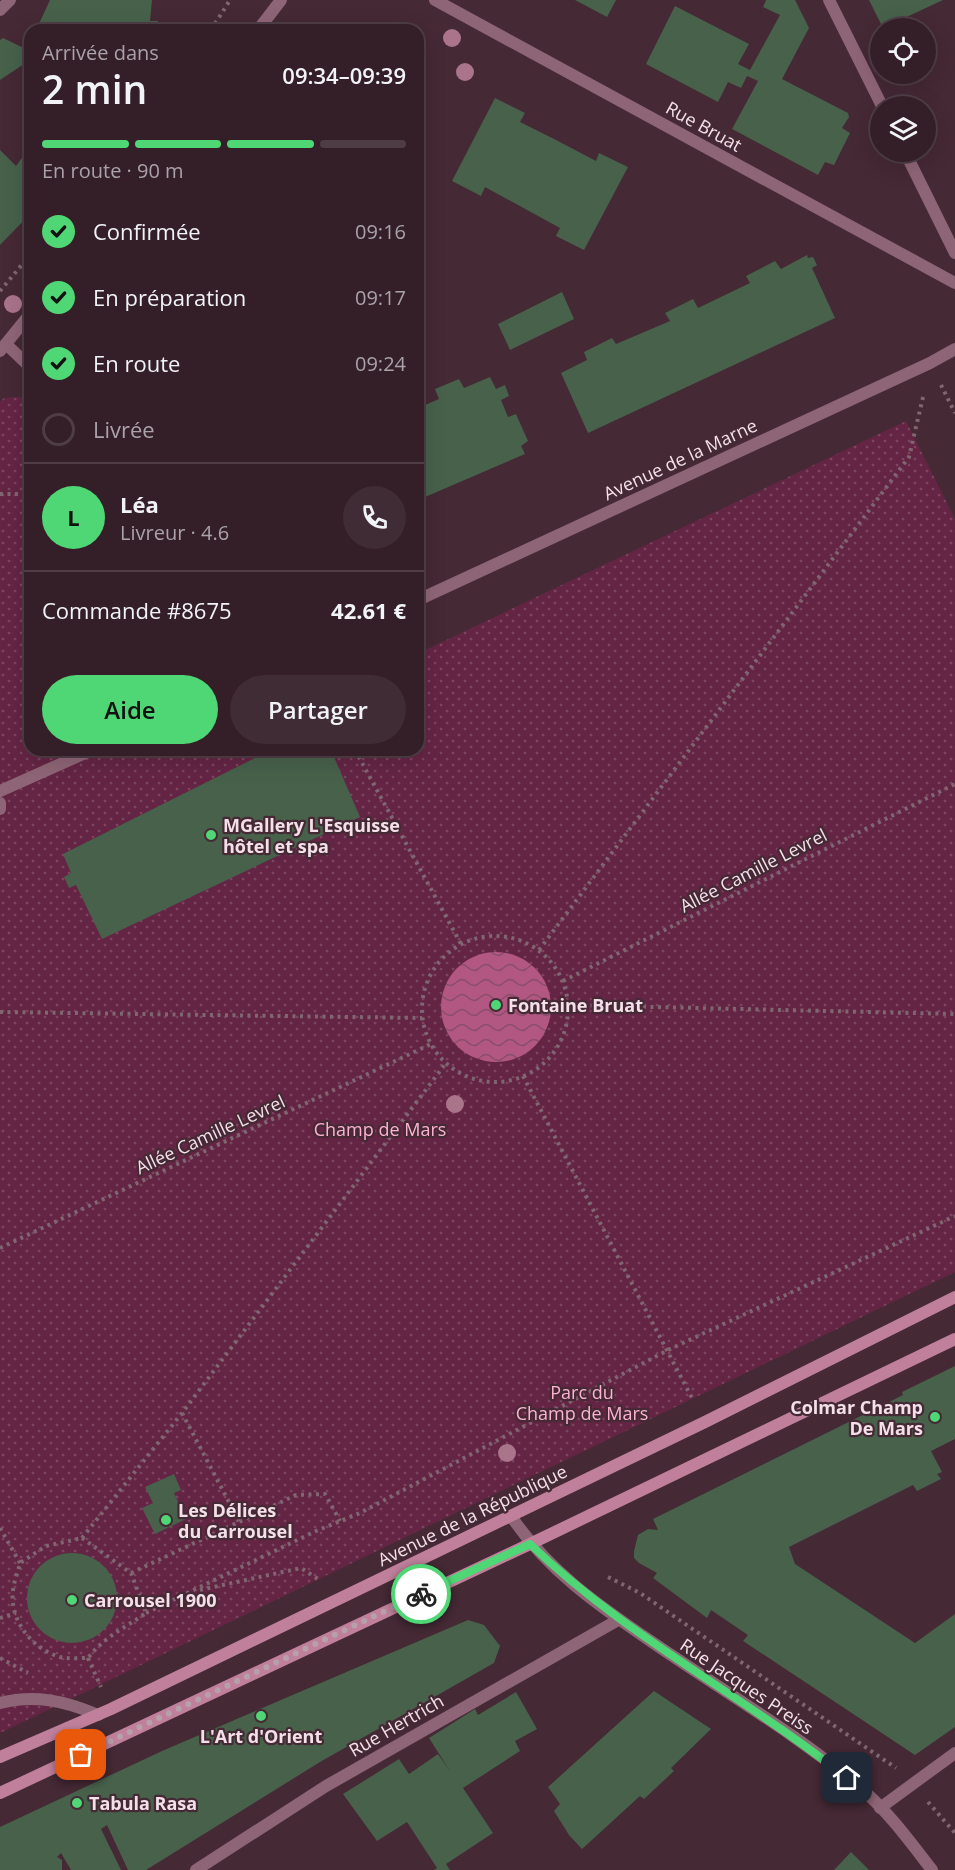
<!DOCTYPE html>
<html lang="fr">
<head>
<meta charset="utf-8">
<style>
	:root { --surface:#341f28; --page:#3f2c34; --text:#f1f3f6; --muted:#a9a2a8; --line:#4e3d45; --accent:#4fd675 }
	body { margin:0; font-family:"Open Sans",sans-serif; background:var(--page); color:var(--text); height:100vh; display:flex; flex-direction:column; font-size:22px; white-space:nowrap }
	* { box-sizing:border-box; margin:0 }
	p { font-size:20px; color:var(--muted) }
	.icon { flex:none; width:33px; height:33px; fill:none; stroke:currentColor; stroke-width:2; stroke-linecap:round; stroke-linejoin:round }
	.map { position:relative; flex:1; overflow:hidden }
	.side { position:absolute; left:24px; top:24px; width:400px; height:732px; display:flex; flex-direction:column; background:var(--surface); border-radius:18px; box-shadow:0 6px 24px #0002,0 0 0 2px var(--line) }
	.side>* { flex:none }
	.fabs { position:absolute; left:870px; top:18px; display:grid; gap:12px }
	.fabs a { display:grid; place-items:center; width:66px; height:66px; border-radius:50%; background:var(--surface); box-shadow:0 6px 24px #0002,0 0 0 2px var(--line); font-size:30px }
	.pin { position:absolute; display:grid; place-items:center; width:51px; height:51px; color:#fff; margin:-26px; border-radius:12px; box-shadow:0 3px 9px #0006 }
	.courier { position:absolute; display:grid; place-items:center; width:60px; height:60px; margin:-30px; border:4px solid #4fd675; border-radius:50%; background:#fff; color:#222; box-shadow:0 2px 8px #0007 }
	.head em { font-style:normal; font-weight:600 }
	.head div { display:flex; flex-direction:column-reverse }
	.head { display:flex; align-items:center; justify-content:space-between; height:102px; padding:0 18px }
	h1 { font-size:39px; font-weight:600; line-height:45px }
	.bar { display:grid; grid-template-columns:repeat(4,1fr); gap:9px 6px; align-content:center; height:72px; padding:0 18px }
	.bar i { height:8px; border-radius:4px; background:var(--line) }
	.bar .active { background:var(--accent) }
	.bar p { grid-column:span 4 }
	.line { display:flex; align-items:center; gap:15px; padding:0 18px; border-top:2px solid var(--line) }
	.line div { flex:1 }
	.round { display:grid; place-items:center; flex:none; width:63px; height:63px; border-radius:32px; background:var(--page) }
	ol { padding:0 18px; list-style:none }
	li { display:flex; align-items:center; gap:18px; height:66px }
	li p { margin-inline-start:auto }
	li .icon { padding:6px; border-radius:50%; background:var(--accent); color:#111; stroke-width:4 }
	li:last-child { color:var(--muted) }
	li i { width:33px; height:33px; border:3px solid var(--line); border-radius:50% }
	.action { display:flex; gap:12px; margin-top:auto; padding:12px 18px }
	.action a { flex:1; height:69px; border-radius:36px; background:var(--accent); color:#111; font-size:24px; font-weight:600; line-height:69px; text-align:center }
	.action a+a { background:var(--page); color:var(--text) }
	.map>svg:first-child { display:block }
	.park { fill:url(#park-dots) }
	.water { fill:url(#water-waves) }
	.building { fill:#47614b }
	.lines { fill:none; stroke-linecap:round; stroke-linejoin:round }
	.path { stroke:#7f6671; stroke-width:4; stroke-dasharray:3 4.5; stroke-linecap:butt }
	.service { stroke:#8e6576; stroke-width:12 }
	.minor { stroke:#8e6576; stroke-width:12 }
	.tertiary { stroke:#8e6576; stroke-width:12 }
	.secondary { stroke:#c0809c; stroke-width:12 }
	.tree { fill:#aa748b }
	.done { stroke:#b6a0a9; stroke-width:6; stroke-dasharray:0 10.8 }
	.route { stroke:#4fd675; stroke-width:8 }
	.poi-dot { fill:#4fd675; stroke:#452935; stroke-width:2 }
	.labels { text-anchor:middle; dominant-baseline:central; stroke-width:4.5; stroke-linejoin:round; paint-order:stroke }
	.street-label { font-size:18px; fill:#f3e0e8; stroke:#452935 }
	.poi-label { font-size:18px; font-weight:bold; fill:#f3e0e8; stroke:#452935; text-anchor:start }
	.park-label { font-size:18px; fill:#fdb2d2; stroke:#452935 }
</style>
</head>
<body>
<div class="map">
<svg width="955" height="1870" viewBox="0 0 955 1870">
	<defs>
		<pattern id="park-dots" width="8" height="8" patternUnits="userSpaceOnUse" patternTransform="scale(1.5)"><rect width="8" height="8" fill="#642544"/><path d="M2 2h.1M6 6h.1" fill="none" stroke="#7b445f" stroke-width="1.8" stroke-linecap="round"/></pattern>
		<pattern id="water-waves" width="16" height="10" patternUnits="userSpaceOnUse" patternTransform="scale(1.5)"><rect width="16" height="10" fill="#b25682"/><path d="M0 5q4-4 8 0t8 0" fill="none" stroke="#884e6a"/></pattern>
	</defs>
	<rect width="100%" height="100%" fill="#452935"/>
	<!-- park -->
	<polygon class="park" points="21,397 30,405 30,750 418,750 419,653 906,421 955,519 955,1272 0,1733 0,402 4,398"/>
	<!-- water -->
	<circle class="water" cx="496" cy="1007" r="55"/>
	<!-- building -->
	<g class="building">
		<polygon points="50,0 152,0 150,21 158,21 157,30 47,30 38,26"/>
		<polygon points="575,0 616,0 607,17"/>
		<polygon points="766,0 795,0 809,28 782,79 848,113 849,117 842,128 850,133 834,165 825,162 818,175 732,129 758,81 747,76 741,88 728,82 718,102 646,64 675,6 749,44 738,64 750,70 780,15 763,7"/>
		<polygon points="869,0 943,0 883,28"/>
		<polygon points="3,38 30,51 30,60 0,80 0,40"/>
		<polygon points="495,98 525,113 520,122 556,140 596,161 599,153 628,167 584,250 556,236 560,228 485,187 481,196 452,181"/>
		<polygon points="30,147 30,214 0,245 0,150 16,166"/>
		<polygon points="807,255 808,258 813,257 817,265 812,268 835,318 588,433 561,373 587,360 584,352 612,338 616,344 670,321 665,313 693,299 698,308 750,283 746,276 775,261 781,269"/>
		<polygon points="562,292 574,319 510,350 498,324"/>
		<polygon points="490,377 496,389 505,385 509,396 501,400 508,417 516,414 528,441 521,446 525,454 418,500 418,408 439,399 435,389 459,379 464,388"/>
		<polygon points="271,750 331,750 360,817 102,939 76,885 69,888 64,877 71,873 63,854"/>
		<polygon points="955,1366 955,1439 931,1451 942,1472 937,1474 941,1479 917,1491 913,1485 789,1547 795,1564 915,1643 955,1614 955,1727 915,1755 743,1641 748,1635 711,1610 707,1618 653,1578 657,1573 639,1563 634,1558 634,1551 638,1535 648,1529 658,1530 653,1519 903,1395 902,1392"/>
		<polygon points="174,1474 181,1490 174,1493 186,1519 155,1534 142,1508 153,1503 145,1487"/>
		<circle cx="72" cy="1598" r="45"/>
		<polygon points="468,1620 484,1625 500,1646 494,1663 320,1762 146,1870 128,1870 107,1825 101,1829 121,1870 71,1870 61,1853 57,1857 62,1860 62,1870 0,1870 0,1827 162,1751"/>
		<polygon points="654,1691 711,1729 671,1768 674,1771 644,1799 640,1796 582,1849 569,1835 554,1811 560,1804 548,1787"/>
		<polygon points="516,1692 537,1729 515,1741 520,1751 463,1788 493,1833 446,1864 450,1870 434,1870 437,1868 407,1822 377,1841 343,1794 399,1759 409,1774 438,1754 450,1771 429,1738 475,1709 478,1715"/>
		<polygon points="851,1852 869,1870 834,1870"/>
	</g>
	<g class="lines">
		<!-- path -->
		<g class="path">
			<polyline points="211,30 230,0"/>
			<polyline points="0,291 30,255"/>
			<polyline points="941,385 955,413"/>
			<polyline points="0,494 30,494"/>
			<polyline points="355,750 461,944"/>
			<circle cx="495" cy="1009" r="73"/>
			<polyline points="539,950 909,457 924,393"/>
			<polyline points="563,981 955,784"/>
			<polyline points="568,1005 955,1014"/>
			<polyline points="0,1012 422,1018"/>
			<polyline points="523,1076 693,1400"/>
			<polyline points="0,1248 431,1044"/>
			<polyline points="182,1413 239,1521"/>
			<polyline points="0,1528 20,1563"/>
			<polyline points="82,1538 182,1413 446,1063"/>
			<path d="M82,1538L131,1573L146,1613C123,1629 104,1637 88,1658C79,1658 68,1659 60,1657C32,1649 9,1620 13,1590C14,1581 18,1572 20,1563L46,1546Z"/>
			<polyline points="131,1573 296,1495 325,1494 340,1521"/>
			<polyline points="608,1577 640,1593 896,1768"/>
			<polyline points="200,1590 301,1568 321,1581"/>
			<polyline points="146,1613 316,1531 360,1513 668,1350 955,1216"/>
			<polyline points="0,1618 16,1613"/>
			<polyline points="0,1658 28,1673"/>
			<polyline points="88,1658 101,1687"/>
			<polyline points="928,1802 955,1833"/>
		</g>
		<!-- service -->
		<g class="service">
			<path d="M0,1703C34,1694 66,1701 98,1715"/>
			<polyline points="880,1808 955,1753"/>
		</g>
		<!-- minor -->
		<g class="minor">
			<polyline points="435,0 955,283"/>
			<polyline points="829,0 882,106"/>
			<polyline points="0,10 10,0"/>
			<polyline points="905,152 955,253"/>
			<polyline points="6,344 30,367"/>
			<polyline points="418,600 930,363 955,349"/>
			<polyline points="0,791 92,750"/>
			<polyline points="0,803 0,809"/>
			<path d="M511,1516C547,1570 599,1606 652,1642C720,1689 802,1737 864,1791C890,1814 911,1843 932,1870"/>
			<polyline points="196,1870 326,1786 618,1620"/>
		</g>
		<!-- tertiary -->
		<g class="tertiary">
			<polyline points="258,30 281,0"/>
			<polyline points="0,351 30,314"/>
		</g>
		<!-- secondary -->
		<g class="secondary">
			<polyline points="0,1757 111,1709 705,1422 955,1297"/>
			<polyline points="0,1793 530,1544 955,1339"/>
		</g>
	</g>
	<!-- trees -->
	<g class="tree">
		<circle cx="452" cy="38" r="9"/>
		<circle cx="465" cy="72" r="9"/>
		<circle cx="13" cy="304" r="9"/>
		<circle cx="455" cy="1104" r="9"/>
		<circle cx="507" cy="1453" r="9"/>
	</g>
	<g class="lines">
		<!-- done -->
		<polyline class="done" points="81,1755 421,1594"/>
		<!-- route -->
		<path class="route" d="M421,1594L530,1544C626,1637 743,1695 847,1778"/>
	</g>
	<!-- markers -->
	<g class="poi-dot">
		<circle cx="211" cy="835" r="6"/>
		<circle cx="496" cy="1005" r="6"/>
		<circle cx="935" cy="1417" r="6"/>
		<circle cx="166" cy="1520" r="6"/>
		<circle cx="72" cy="1600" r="6"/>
		<circle cx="261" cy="1716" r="6"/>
		<circle cx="77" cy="1803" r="6"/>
	</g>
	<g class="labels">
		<!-- street labels -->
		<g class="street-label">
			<text transform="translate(704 126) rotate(29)">Rue Bruat</text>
			<text transform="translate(680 459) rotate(-25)">Avenue de la Marne</text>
			<text transform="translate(753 870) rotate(-27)">Allée Camille Levrel</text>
			<text transform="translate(210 1134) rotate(-25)">Allée Camille Levrel</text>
			<text transform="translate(472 1515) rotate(-26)">Avenue de la République</text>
			<text transform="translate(747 1686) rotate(34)">Rue Jacques Preiss</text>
			<text transform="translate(396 1725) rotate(-30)">Rue Hertrich</text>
		</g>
		<!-- poi labels -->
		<g class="poi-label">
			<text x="223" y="825">MGallery L'Esquisse<tspan x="223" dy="21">hôtel et spa</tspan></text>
			<text x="508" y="1005">Fontaine Bruat</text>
			<text x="923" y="1407" text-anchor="end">Colmar Champ<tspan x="923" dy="21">De Mars</tspan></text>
			<text x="178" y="1510">Les Délices<tspan x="178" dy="21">du Carrousel</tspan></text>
			<text x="84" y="1600">Carrousel 1900</text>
			<text x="261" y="1736" text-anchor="middle">L'Art d'Orient</text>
			<text x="89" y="1803">Tabula Rasa</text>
		</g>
		<!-- park labels -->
		<g class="park-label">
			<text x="380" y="1129">Champ de Mars</text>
			<text x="582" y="1392">Parc du<tspan x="582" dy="21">Champ de Mars</tspan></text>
		</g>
	</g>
</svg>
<div class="fabs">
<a><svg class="icon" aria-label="locate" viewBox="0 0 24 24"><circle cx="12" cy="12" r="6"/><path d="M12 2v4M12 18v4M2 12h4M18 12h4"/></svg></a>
<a><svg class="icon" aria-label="layers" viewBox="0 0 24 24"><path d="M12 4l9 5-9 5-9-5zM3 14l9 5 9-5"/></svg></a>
</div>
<div class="pin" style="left:81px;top:1755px;background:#ea580c"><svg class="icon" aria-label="bag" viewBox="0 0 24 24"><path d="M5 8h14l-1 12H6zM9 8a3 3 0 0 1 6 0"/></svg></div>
<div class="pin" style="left:847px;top:1778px;background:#1f2937"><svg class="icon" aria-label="home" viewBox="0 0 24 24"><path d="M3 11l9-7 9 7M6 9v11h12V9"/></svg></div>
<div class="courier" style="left:421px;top:1594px"><svg class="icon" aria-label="bike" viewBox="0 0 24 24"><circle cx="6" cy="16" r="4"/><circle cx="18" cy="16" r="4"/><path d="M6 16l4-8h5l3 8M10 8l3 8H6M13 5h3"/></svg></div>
<section class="side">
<div class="head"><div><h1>2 min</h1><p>Arrivée dans</p></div><em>09:34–09:39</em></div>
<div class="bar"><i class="active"></i><i class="active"></i><i class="active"></i><i></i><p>En route · 90 m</p></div>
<ol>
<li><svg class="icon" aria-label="check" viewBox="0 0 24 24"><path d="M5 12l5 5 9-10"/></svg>Confirmée<p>09:16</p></li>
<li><svg class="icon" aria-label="check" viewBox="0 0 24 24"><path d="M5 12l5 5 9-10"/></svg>En préparation<p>09:17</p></li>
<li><svg class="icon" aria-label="check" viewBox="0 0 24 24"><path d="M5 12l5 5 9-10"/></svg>En route<p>09:24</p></li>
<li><i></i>Livrée</li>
</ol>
<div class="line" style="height:108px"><b class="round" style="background:var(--accent);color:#111">L</b><div><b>Léa</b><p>Livreur · 4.6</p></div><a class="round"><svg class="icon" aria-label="phone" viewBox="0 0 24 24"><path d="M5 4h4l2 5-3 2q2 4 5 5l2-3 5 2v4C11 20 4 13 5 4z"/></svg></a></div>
<div class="line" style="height:78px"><div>Commande #8675</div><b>42.61 €</b></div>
<div class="action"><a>Aide</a><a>Partager</a></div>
</section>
</div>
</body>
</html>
